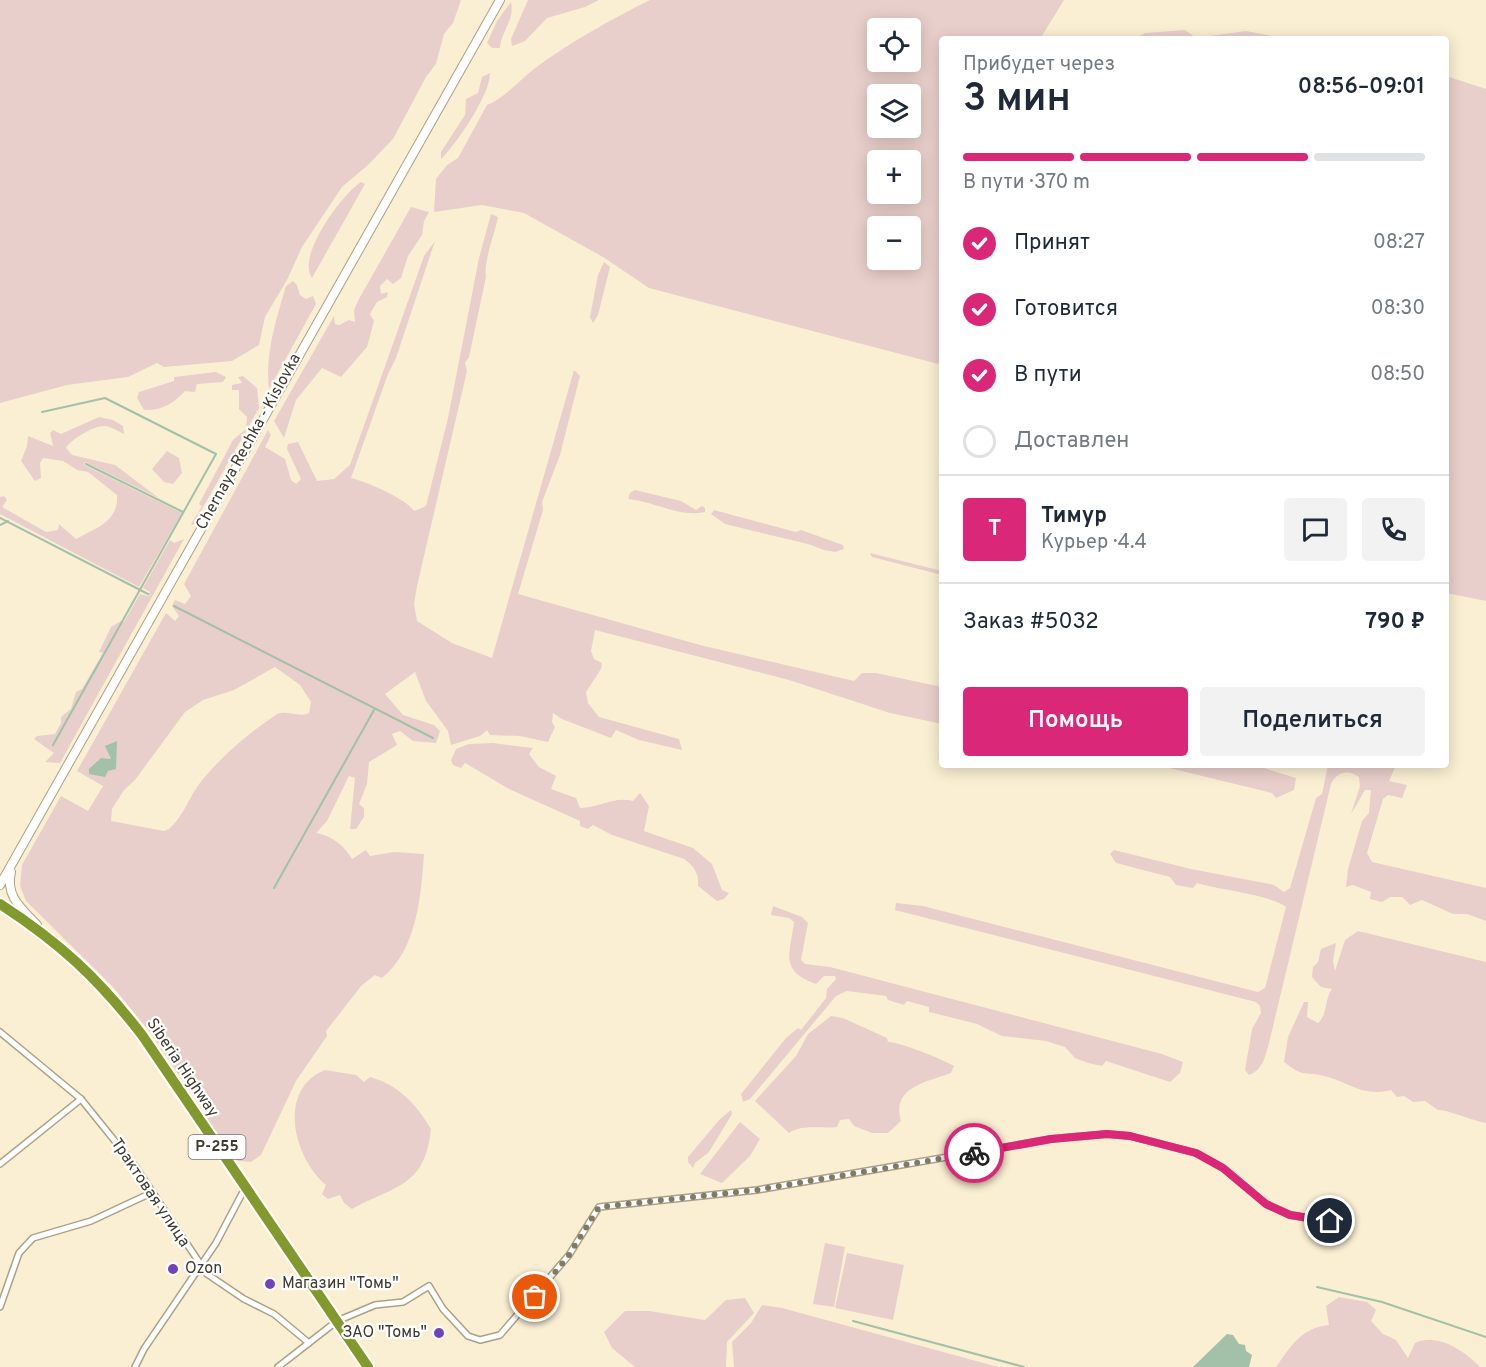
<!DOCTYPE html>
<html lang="ru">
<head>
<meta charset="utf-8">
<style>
	:root { --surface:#fff; --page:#f2f2f3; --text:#1f2937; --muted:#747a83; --line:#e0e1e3; --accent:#db2777 }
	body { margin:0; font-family:Overpass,sans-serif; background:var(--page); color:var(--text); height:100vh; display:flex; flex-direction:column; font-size:22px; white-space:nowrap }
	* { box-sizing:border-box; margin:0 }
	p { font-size:20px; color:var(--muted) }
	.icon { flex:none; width:33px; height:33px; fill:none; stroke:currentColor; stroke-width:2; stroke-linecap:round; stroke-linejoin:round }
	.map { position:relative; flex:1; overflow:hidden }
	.panel { position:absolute; left:939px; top:36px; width:510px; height:732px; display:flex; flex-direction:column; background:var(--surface); border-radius:6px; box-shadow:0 3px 15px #0003 }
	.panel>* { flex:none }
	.controls { position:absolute; left:867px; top:18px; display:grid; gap:12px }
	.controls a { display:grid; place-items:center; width:54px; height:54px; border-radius:6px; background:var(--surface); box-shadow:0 3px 15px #0003; font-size:30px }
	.pin { position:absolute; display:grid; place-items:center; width:51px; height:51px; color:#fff; margin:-26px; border:3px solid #fff; border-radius:50%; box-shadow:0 2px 6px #0007 }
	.courier { position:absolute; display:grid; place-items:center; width:60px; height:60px; margin:-30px; border:4px solid #db2777; border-radius:50%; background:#fff; color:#222; box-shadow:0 2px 8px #0007 }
	.overview em { font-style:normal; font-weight:600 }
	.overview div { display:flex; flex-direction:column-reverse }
	.overview { display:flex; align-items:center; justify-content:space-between; height:102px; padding:0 24px }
	h1 { font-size:39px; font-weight:600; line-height:45px }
	.bar { display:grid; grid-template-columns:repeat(4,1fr); gap:9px 6px; align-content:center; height:72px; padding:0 24px }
	.bar i { height:8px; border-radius:4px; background:var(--line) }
	.bar .selected { background:var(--accent) }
	.bar p { grid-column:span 4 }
	.line { display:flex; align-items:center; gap:15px; padding:0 24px; border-top:2px solid var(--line) }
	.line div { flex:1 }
	.round { display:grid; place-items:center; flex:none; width:63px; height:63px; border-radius:6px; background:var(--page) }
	ol { padding:0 24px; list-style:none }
	li { display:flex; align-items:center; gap:18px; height:66px }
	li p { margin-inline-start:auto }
	li .icon { padding:6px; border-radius:50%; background:var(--accent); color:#fff; stroke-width:4 }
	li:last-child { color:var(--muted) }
	li i { width:33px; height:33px; border:3px solid var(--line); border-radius:50% }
	.primary-button { display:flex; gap:12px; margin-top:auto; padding:12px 24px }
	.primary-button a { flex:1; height:69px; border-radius:6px; background:var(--accent); color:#fff; font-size:24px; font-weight:600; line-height:69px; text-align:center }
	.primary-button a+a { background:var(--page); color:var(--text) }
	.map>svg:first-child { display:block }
	.green { fill:#e9cfcb; fill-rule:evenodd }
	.water { fill:#a3c0a8 }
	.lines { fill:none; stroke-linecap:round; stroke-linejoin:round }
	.stream { stroke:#a3c0a8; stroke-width:2 }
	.street-casing { stroke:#aba188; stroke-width:8 }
	.secondary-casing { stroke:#aba188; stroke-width:10 }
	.highway-casing { stroke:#fff; stroke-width:14 }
	.street { stroke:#fff; stroke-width:5 }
	.secondary { stroke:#fff; stroke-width:8 }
	.highway { stroke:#83982d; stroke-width:10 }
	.done { stroke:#807a69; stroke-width:6; stroke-dasharray:0 10.8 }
	.route { stroke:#db2777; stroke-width:8 }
	.poi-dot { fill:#7043bb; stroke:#fff; stroke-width:2 }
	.labels { text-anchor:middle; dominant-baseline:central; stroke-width:4.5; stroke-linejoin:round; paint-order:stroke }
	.shield { fill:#fff; stroke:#79766e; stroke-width:1.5 }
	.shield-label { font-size:15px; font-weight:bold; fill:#3f3b30 }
	.street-label { font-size:16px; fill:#3f3b30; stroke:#fff }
	.poi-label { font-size:16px; fill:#3f3b30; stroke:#fff; text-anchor:start }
</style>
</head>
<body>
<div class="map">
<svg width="1486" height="1367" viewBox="0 0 1486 1367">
	<rect width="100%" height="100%" fill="#faefd3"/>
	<!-- green -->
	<g class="green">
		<polygon points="0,0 461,0 453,23 444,34 436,64 426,77 393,139 368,165 342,187 302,247 287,280 265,317 259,345 232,361 164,367 157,363 128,377 67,385 0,403"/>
		<polygon points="528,0 599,0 585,7 547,18 525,41 512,46 511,39"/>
		<path d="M650,0H1064L1040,39H942V365L649,288L603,257L524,213L482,205L434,212L436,179L447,165L458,158L487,105C505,98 518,81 534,69C570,42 610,20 650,0ZM910,28V62H878V28ZM910,94V128H878V94ZM878,160H910V194H878ZM910,226V260H878V226Z"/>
		<path d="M511,2C515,21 501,31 500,48H492L487,43L497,21Z"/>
		<polygon points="1185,30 1196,38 1246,31 1287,39 1133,39 1145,33"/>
		<path d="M490,73C491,93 456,145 441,159V152L465,115L466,99L478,93L482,77Z"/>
		<polygon points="1446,76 1486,89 1486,601 1446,593"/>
		<path d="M361,182L365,184L312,278C296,256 342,194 361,182Z"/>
		<polygon points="411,207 429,212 424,221 422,235 408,256 401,278 393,284 387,279 380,286 381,294 388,292 387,297 377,302 370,314 374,321 367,347 341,377 322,368 296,400 284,438 274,421 334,316 335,324 339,325 349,320 355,322 354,310 359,299"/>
		<path d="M491,214L498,217C495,233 483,263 486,277L469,357L465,363L467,371L417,586L414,604L417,621L452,643L492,658L574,370L580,376L560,455L542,502L543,510L518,594L700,645L854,681L862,673H876L942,687V724L890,713L789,680L595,630L591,651L594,659L602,663L601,669L586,692L588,703L599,717L679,739L682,750L639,740L616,730L611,738L562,719L553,713L552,722L555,727L548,742L520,736L490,735L487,730L480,736L451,745L448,731L426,701L415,672L385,694L403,715L434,725L440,731L436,743L413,741L400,731L392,734L397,745L369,762L367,784L359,804L364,808V817L356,829H350L355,778L349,776L327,821L316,833C331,835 345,846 352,859L366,850L370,856L394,852L424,854C421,896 417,950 382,978L375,975L362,985L326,1031L327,1036L296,1081L261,1155L251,1162L238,1161L206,1118L215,1111L190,1073L178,1074L150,1032L113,987L26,901L20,886L22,865L61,796L88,811L103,786L77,771L166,613L175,621L179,616L172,606L175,600L185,604L191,596L184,584L268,430L271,435L265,447L285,459L291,480L296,484L301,479L287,449L288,444L298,442L317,481L334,479L350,465L424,256L435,241L396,358L388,374L351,478C367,482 405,498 414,511L426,506L448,418L479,258ZM275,667L300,685L311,702L309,713C299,718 288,710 277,714C249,733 225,753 203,779C190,794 184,816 169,829L164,831L111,821L112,809L124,790L135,780L185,712L203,700L234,690Z"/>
		<polygon points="604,262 610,267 598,315 593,323 590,317 598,275"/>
		<path d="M293,281L297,285L300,295L306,299L313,296L316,304L269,389C265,353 276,320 286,286Z"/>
		<path d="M216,372L226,377L223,382L197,384L195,392L185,391C174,403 162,411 144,410L137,398L139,392L174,381V377Z"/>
		<polygon points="243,376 257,388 259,408 193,525 191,524 202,506 199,504 233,440 246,429 247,417 239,409 239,390 232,390 232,385 242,383 238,377"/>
		<path d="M99,417L113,420L123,426L124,434C119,431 111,427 105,426C95,425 71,439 66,448L72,455L115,465L160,499L183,510L85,462L84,465L182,513L139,587L0,514V497L4,496L7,500L2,507L46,532L58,530L59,524L76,539C94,529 119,522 117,495L88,472L77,470L63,461L43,458L40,463L41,478L35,481L21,461L27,446L28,436L53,446L50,433L53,430L61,434Z"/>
		<polygon points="167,451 179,458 182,473 173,484 164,482 152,469"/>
		<path d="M635,490L681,501L696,510L702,506L705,508V512C679,518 654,501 628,499L630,493Z"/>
		<polygon points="714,510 796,532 801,530 843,545 844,549 835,552 824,550 808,544 725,524 711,514"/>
		<polygon points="184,539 60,763 45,762 54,753 34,739 37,736 55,734 61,723 61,717 71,709 76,692 82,689 103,653 99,652 111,627 121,621 124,622 140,594 148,596 150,592 143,588 170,540 174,543"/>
		<polygon points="870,553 942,571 942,575 872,557"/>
		<path d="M493,743L533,748L529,754L539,767L556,776L551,789L576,798L580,808C599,808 614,796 633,801L640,793L649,806L644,831L693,848L712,864L722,890L729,893L724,899L717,901L698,886C699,873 694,866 684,859L612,835L593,825L588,829L580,826V821L509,789L465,763L461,768L453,765L451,760L456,749L469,744Z"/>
		<polygon points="1157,765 1254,765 1296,778 1294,790 1276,798 1272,793"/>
		<path d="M1328,765H1396L1389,781L1407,785L1402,798L1388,795L1383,799L1367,853L1372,862L1486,888V921L1467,914H1453L1422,900L1410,905L1402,897H1390L1382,902L1370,899L1371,892L1353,885L1346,887L1348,869L1362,821L1369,813L1371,790H1365L1351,814L1360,786L1359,777C1347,769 1337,772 1331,784L1270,1039C1266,1053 1264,1070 1249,1075L1245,1070L1252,1029L1261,1013L1260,1006L1256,1002L895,910L896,903L923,906L1258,992L1265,988L1286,907C1272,895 1219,890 1197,883L1193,888L1176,885L1170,877L1116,863L1110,854L1114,850L1191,869L1274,885L1284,892L1290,888L1316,798L1322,794Z"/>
		<path d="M773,906L802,917L808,923L801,960L805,964L830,967L1162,1054L1183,1062L1180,1073L1170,1082L1106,1061L1102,1066L1088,1063L1075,1058L1065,1047L1046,1041L1002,1036L977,1024L929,1012V1007L907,1001L904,1005L888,1000L886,996L847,991L836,996L750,1099L743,1102L741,1094L786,1038L798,1028L801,1030L826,998L827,989L836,979L835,976H824L816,984C779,971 790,954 794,922L789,918L771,915Z"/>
		<path d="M1358,931L1486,962V1123C1474,1121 1446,1109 1438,1110L1425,1101L1413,1102L1404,1096L1397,1097L1391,1090C1363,1097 1352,1084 1328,1077C1305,1070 1307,1080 1284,1062L1288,1037L1304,1002H1308L1307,1017L1318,1023C1328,1014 1324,1000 1332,989L1321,987L1312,977L1313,967L1318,962L1321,949L1336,943L1333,961L1335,971L1345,940Z"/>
		<path d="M831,1016L843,1018L887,1038L888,1042C898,1041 944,1060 954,1066L951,1073C927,1082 891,1087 901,1121L888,1133H872L854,1126L849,1119L840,1120L837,1127C821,1129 802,1124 789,1133L755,1101L796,1056L808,1034Z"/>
		<path d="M325,1070L356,1075L364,1082L370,1077C399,1085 416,1104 431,1129C425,1187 396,1185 352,1209L344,1203L340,1195L328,1199L322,1194L326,1185C293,1157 277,1089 325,1070Z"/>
		<polygon points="731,1110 732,1114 709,1152 695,1163 693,1168 688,1162 688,1157 720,1119"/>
		<polygon points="740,1122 760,1139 750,1156 722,1183 700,1174"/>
		<polygon points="825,1243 845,1247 834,1307 813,1304"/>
		<polygon points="847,1253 904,1265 893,1320 835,1308"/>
		<path d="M1339,1297L1367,1302L1376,1310L1371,1321L1383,1334L1396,1340L1408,1358L1415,1343C1437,1332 1465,1351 1480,1367H1276C1292,1345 1301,1328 1329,1325L1326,1306Z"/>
		<polygon points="745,1298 754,1313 727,1342 726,1367 635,1367 612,1348 604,1332 625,1311 649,1311 705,1320 726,1300"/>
		<polygon points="762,1305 782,1308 998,1367 734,1367 732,1342 751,1323"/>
	</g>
	<!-- water -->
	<g class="water">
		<polygon points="117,741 116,769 108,771 105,777 89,774 89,769 101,758 111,759 105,746"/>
		<polygon points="1227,1334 1233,1335 1239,1344 1245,1345 1246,1351 1252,1355 1249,1367 1193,1367"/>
	</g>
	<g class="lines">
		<!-- stream -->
		<g class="stream">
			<polyline points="42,412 105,398 216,454 53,745"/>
			<polyline points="86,464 183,512"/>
			<polyline points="0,518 148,594"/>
			<polyline points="0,525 8,521"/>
			<polyline points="174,606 433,738"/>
			<polyline points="274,888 374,710"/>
			<polyline points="1317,1287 1382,1302 1486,1337"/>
			<polyline points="853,1321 1024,1367"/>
		</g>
		<defs>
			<g id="street">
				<polyline points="0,1032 81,1099 135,1166 207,1274 244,1299 274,1314 309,1343"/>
				<polyline points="0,1164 81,1099"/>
				<polyline points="0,1307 19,1253 33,1238 91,1221 151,1193"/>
				<polyline points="135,1367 144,1349 216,1243 245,1188"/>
				<polyline points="278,1367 337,1321 375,1305 403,1302 429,1286 443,1309 468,1336 480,1340 500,1335 569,1255 599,1207 757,1190 1051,1139 1107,1134 1130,1136 1196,1153 1223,1168 1266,1204 1290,1215 1330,1222"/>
			</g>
			<g id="secondary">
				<path d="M11,872C5,896 22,909 37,925"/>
				<polyline points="0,885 500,0"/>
			</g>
			<path id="highway" d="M0,904C60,943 98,978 142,1035L368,1367"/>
		</defs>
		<!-- street casing -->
		<use href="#street" class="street-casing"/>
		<!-- secondary casing -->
		<use href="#secondary" class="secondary-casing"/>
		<!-- highway casing -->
		<use href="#highway" class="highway-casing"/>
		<!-- street -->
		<use href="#street" class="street"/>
		<!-- secondary -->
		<use href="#secondary" class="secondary"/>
		<!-- highway -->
		<use href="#highway" class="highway"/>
	</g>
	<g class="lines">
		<!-- done -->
		<polyline class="done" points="535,1297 569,1255 599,1207 757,1190 974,1153"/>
		<!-- route -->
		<polyline class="route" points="974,1153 1051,1139 1107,1134 1130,1136 1196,1153 1223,1168 1266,1204 1290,1215 1330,1221"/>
	</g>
	<!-- markers -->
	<g class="poi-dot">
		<circle cx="173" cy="1269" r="6"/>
		<circle cx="270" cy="1284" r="6"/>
		<circle cx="439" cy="1333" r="6"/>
	</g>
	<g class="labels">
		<!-- shield labels -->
		<rect class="shield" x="188.5" y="1135" width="57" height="24" rx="4.5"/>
		<g class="shield-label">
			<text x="217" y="1147">Р-255</text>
		</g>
		<!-- street labels -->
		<g class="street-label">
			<text transform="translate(249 442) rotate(-61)">Chernaya Rechka - Kislovka</text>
			<text transform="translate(182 1068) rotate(56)">Siberia Highway</text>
			<text transform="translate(150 1193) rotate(56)">Трактовая улица</text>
		</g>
		<!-- poi labels -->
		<g class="poi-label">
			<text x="185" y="1269">Ozon</text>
			<text x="282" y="1284">Магазин "Томь"</text>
			<text x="427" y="1333" text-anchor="end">ЗАО "Томь"</text>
		</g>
	</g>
</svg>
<div class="controls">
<a><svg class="icon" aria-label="locate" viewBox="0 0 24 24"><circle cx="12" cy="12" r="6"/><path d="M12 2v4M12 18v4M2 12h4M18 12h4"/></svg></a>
<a><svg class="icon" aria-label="layers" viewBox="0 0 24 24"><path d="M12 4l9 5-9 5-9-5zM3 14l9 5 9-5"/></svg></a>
<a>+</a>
<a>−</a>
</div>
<div class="pin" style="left:535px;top:1297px;background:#ea580c"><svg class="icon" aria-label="bag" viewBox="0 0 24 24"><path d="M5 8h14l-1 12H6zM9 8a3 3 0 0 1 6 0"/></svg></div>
<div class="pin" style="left:1330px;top:1221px;background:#1f2937"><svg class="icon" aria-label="home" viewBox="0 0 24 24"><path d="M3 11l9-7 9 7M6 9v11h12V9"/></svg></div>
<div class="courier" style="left:974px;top:1153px"><svg class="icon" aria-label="bike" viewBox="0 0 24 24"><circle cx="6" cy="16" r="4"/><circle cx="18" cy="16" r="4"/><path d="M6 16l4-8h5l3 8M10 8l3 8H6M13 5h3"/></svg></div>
<section class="panel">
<div class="overview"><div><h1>3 мин</h1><p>Прибудет через</p></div><em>08:56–09:01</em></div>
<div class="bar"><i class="selected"></i><i class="selected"></i><i class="selected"></i><i></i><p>В пути · 370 m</p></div>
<ol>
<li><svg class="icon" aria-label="check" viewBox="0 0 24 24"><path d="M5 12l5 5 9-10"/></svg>Принят<p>08:27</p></li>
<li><svg class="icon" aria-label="check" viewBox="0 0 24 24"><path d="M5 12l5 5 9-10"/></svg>Готовится<p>08:30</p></li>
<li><svg class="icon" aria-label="check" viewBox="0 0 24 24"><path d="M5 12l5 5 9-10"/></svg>В пути<p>08:50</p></li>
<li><i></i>Доставлен</li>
</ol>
<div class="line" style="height:108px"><b class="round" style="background:var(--accent);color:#fff">Т</b><div><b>Тимур</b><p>Курьер · 4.4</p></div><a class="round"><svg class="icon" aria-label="chat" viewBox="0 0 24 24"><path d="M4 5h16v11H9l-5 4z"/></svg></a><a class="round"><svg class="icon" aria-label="phone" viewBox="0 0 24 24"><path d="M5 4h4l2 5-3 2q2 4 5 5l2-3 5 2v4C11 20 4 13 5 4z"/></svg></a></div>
<div class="line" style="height:78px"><div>Заказ #5032</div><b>790 ₽</b></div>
<div class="primary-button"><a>Помощь</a><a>Поделиться</a></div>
</section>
</div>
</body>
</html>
